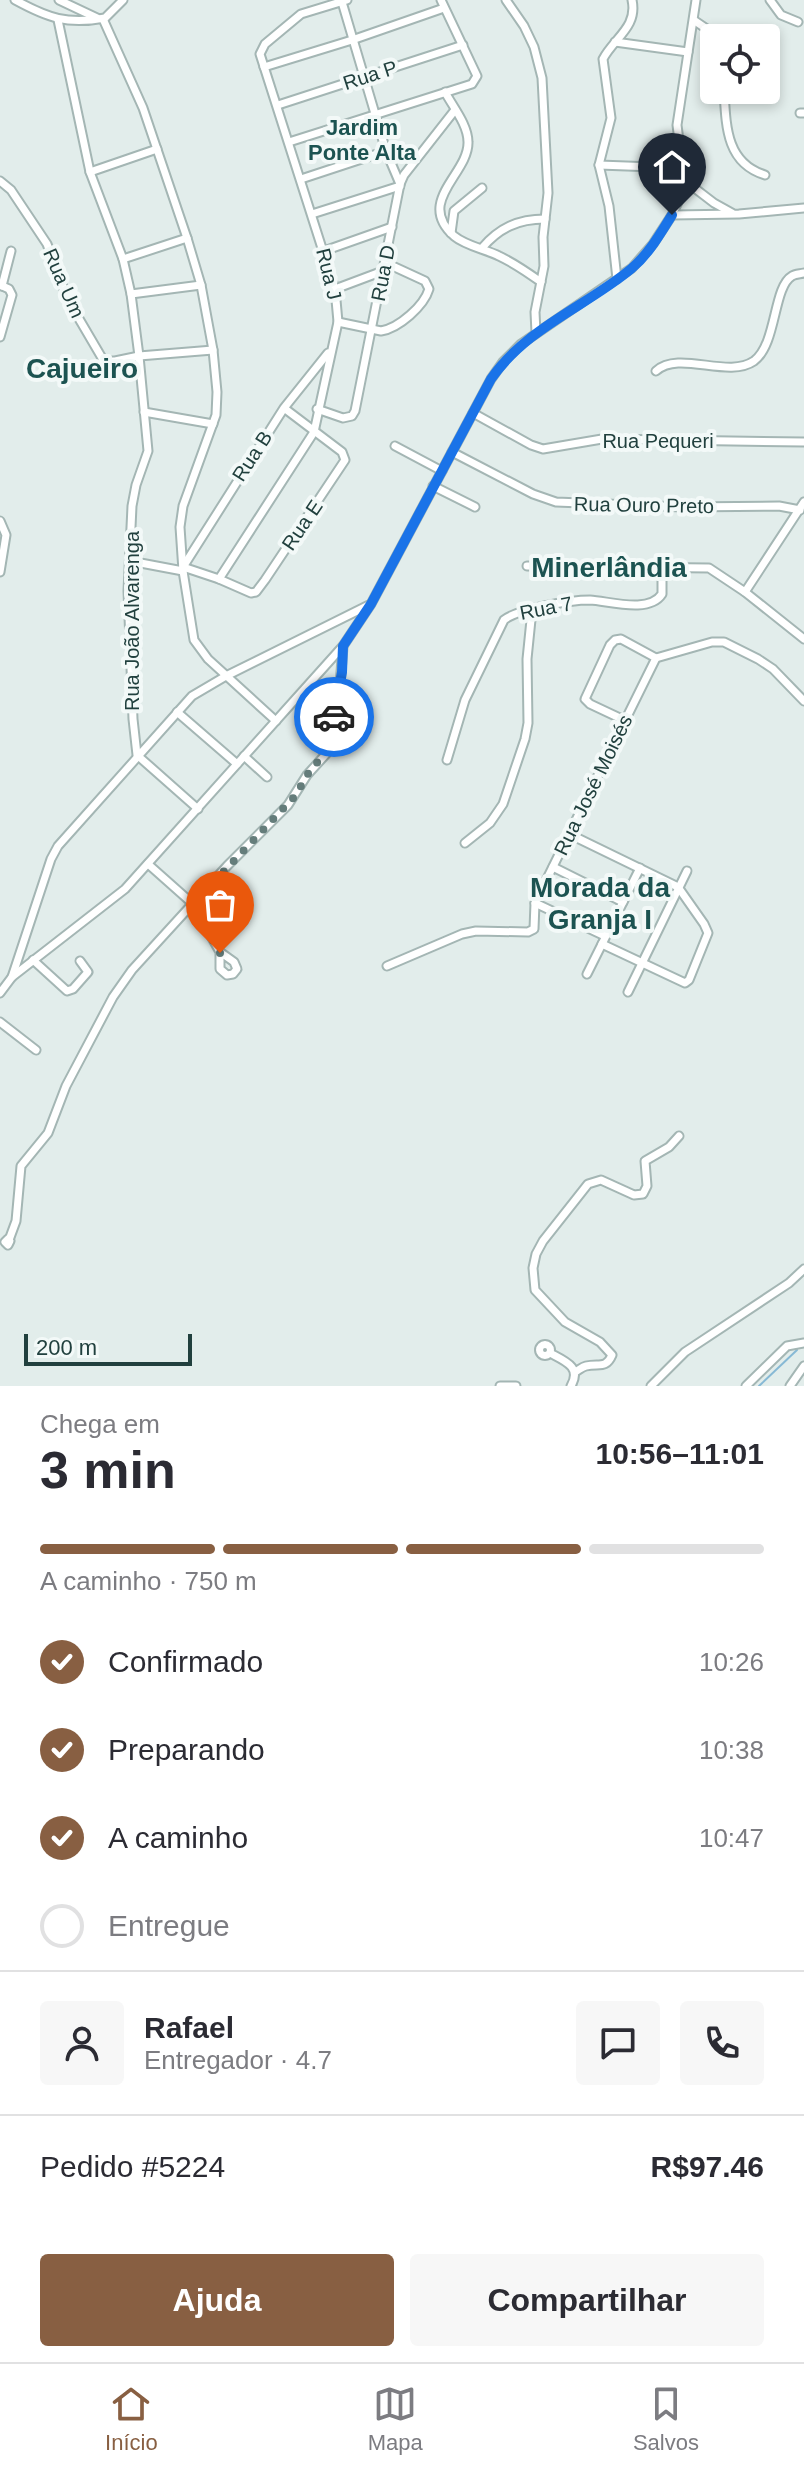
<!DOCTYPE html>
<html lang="pt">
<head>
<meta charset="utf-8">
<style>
	:root { --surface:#fff; --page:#f7f7f7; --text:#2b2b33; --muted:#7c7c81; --line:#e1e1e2; --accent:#885f42 }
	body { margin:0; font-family:Helvetica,sans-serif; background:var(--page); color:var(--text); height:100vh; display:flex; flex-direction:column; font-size:30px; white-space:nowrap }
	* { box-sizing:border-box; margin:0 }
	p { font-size:26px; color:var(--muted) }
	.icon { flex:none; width:44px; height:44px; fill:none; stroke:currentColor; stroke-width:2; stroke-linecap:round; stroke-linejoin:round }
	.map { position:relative; height:1386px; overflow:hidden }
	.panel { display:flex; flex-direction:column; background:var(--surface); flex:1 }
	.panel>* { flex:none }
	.tools { position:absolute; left:700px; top:24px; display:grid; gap:16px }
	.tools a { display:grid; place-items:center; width:80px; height:80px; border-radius:8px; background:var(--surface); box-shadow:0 4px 12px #0003; font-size:40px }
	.scale { position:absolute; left:24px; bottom:20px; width:168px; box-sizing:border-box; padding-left:8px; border:4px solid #21403e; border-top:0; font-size:22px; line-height:28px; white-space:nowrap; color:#21403e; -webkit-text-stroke:6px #f3f9f8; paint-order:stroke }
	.pin { position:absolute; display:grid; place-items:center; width:68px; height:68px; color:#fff; margin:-82px -34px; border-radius:50% 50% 50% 0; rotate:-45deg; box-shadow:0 0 8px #0007 }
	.pin .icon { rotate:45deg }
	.courier { position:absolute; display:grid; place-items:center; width:80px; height:80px; margin:-40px; border:6px solid #1a73e8; border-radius:50%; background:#fff; color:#222; box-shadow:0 2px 10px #0007 }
	.head em { font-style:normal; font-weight:700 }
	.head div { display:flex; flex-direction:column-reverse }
	.head { display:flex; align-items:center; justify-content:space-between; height:136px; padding:0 40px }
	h1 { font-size:52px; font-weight:700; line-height:60px }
	.bar { display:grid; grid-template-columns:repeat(4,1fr); gap:12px 8px; align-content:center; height:96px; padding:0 40px }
	.bar i { height:10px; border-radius:6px; background:var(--line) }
	.bar .current { background:var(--accent) }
	.bar p { grid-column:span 4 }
	.line { display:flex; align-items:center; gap:20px; padding:0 40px; border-top:2px solid var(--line) }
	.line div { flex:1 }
	.round { display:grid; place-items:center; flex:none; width:84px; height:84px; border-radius:8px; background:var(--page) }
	ol { padding:0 40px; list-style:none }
	li { display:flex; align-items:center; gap:24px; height:88px }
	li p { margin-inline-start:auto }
	li .icon { padding:8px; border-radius:50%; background:var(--accent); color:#fff; stroke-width:4 }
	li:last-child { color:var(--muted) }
	li i { width:44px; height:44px; border:4px solid var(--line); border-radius:50% }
	.action { display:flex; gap:16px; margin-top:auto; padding:16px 40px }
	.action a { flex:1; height:92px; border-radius:8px; background:var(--accent); color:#fff; font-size:32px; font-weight:700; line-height:92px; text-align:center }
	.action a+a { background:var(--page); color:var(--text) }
	.tab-bar { display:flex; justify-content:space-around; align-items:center; height:112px; border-top:2px solid var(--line); background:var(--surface); font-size:22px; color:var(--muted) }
	.tab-bar a { display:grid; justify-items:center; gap:4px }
	.tab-bar .current { color:var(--accent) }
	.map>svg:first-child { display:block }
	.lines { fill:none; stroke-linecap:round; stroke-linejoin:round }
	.stream { stroke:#87b9d5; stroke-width:2 }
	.minor-casing { stroke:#a4b6b4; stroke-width:11 }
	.minor { stroke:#fff; stroke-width:7 }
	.done { stroke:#657d7b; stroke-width:8; stroke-dasharray:0 14.4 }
	.route { stroke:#1a73e8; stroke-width:10 }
	.labels { text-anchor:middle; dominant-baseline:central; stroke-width:8; stroke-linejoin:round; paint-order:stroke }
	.street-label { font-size:20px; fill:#21403e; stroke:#f3f9f8 }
	.neighbourhood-label { font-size:22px; font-weight:bold; fill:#1c5351; stroke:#f3f9f8 }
	.district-label { font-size:28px; font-weight:bold; fill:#1c5351; stroke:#f3f9f8 }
</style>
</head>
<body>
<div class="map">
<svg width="804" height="1386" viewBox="0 0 804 1386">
	<rect width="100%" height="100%" fill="#e2edeb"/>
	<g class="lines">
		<!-- stream -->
		<polyline class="stream" points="759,1386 797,1350"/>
		<defs>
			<g id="minor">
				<path d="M15,0C48,18 67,25 105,18L123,0"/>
				<polyline points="59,0 97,18"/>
				<polyline points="506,0 524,26 534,47 542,78 548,193 543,237 544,266 535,312 536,333"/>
				<polyline points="770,0 781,15 798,22"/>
				<polyline points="342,2 386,151 400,184"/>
				<polyline points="103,19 143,108 187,238 201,285 213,350 217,392 216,415 183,506 180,527 183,571 194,640 208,659 276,721"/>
				<polyline points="58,20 90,172 123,259 131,294 139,356 148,451 136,485 132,506 128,591 133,719 137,755 198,809"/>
				<polyline points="695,21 720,38"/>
				<polyline points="615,42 688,52"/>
				<polyline points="264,67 352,40 444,8"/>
				<path d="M724,90C726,126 726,163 765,175"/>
				<path d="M445,92C453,107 468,125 468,142C469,174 415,201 454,236C466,246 485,249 499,256C514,263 527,272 541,282"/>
				<polyline points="278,105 463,45"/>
				<polyline points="800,113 804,113"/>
				<polyline points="289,142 472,84 477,76 441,0"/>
				<polyline points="599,165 681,168"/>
				<polyline points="90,172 157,149"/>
				<polyline points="301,179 386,151"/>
				<polyline points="684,180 714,203 732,213"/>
				<polyline points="0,181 11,190 47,244 68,300 102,358 107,361 115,361 139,356 213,350"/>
				<polyline points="312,214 400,186"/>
				<polyline points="672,215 739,214 804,208"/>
				<polyline points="451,233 454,211 482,188"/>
				<path d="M482,248C499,228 518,219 545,219"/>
				<polyline points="324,251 392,227"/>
				<polyline points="123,259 187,238"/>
				<path d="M617,279L609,206L599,165L611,118L603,59C614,38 638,27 632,0"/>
				<polyline points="0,285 9,289 12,295 0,337"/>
				<polyline points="2,286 11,251"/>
				<polyline points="335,289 383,271"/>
				<polyline points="131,294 201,285"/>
				<path d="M338,322L381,331C399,328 424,306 429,289L425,281L386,263"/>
				<path d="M656,371C679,350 728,379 754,361C777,344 773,287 792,276C795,274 800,274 804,273"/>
				<polyline points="284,408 342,452 345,460 265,580 256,592 251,593 219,579 183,567 284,408 328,353"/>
				<polyline points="317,409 343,418 352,416 355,411 400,184 404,175 455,110"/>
				<polyline points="144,412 213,424"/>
				<polyline points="473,413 531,445 543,449 602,439 804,442"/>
				<polyline points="395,446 442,471"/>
				<polyline points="452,452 533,494 556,502 682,507 779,506 800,510"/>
				<polyline points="433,486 475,507"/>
				<polyline points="0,521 6,535 0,572"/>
				<polyline points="130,561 183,571"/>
				<polyline points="527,566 709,568 745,592 804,639"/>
				<polyline points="219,579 314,432 338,322 335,289 260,54 265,44 301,14 347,0"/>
				<polyline points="745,592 804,502"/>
				<polyline points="177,712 237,764"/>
				<polyline points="624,720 590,704 585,699 610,645 615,640 621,639 656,658"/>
				<polyline points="244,756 267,777"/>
				<path d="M447,760L465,700L504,620C517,609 571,600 590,600C609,601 649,614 662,594V566"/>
				<polyline points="569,834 678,887 704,924 708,933 689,980 685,983 602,944"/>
				<polyline points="465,843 490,823 503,804 525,739 528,723 527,659 532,610"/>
				<polyline points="148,864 193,904 220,952 234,962 237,969 233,974 227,975 220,969 220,952"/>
				<polyline points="553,867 623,902"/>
				<polyline points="535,903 605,936"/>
				<polyline points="33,960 67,991 73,989 88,972 80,961"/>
				<polyline points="387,966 462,934 476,931 528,932 534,929 535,903 656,658 712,642 724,642 758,659 773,669 804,701"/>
				<polyline points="587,974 640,868"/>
				<polyline points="12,977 51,859 58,846 192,696 226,676 369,605"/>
				<polyline points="628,992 687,871"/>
				<polyline points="0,993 12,977 125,889 343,646 371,604 491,379 503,362 521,344 632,268 653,244 672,215 680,198 684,180 677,125 696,0"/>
				<polyline points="0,1022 36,1050"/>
				<polygon points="8,1239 10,1241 8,1245 5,1242"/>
				<polyline points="9,1240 16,1221 21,1166 48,1133 66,1086 113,997 132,970 227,866 288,805 307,775 327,753 340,684 343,647"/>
				<circle cx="545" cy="1350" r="5.5"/>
				<path d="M550,1353C565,1361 582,1367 571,1386"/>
				<path d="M575,1372C579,1370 582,1367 586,1366C599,1363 606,1369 612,1355L600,1342L565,1322L535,1290L533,1268L536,1254L543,1241L588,1184L601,1180L634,1195L643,1194L647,1186L645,1161L669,1147L679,1136"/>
				<polyline points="500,1386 516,1386"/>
				<polyline points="651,1386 685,1352 789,1283 804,1269"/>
				<polyline points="746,1386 787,1346 804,1343"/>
				<polyline points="790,1386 804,1366"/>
			</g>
		</defs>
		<!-- minor casing -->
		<use href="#minor" class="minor-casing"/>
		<!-- minor -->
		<use href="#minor" class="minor"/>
	</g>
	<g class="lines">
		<!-- done -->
		<polyline class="done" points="220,953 193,904 296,795 307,775 328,749 334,717"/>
		<!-- route -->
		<path class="route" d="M334,717L342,672L343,646L371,604L491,379C526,328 585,307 631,269C649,254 660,234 672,215"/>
	</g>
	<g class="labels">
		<!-- street labels -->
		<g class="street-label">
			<text transform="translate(370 75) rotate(-18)">Rua P</text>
			<text transform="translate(383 273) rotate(-79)">Rua D</text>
			<text transform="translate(329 274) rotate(76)">Rua J</text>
			<text transform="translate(64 283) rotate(66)">Rua Um</text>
			<text x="658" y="441">Rua Pequeri</text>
			<text transform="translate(252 456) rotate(-57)">Rua B</text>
			<text transform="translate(644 505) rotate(1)">Rua Ouro Preto</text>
			<text transform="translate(302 525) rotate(-56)">Rua E</text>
			<text transform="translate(546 608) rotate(-11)">Rua 7</text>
			<text transform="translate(132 621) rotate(-90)">Rua João Alvarenga</text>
			<text transform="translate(593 785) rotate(-64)">Rua José Moisés</text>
		</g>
		<!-- neighbourhood labels -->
		<g class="neighbourhood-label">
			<text x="362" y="127">Jardim<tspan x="362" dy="25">Ponte Alta</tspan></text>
		</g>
		<!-- district labels -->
		<g class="district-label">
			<text x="82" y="368">Cajueiro</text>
			<text x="609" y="567">Minerlândia</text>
			<text x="600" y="887">Morada da<tspan x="600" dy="32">Granja I</tspan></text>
		</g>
	</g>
</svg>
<div class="tools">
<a><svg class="icon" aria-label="locate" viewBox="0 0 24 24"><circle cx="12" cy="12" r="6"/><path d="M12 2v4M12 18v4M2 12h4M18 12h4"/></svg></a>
</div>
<div class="scale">200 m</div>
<div class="pin" style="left:220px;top:953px;background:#ea580c"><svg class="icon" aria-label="bag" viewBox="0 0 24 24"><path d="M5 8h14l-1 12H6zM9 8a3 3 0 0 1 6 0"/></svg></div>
<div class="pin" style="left:672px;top:215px;background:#1f2937"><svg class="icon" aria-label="home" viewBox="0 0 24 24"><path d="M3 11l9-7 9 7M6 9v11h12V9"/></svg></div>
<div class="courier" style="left:334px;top:717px"><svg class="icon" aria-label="car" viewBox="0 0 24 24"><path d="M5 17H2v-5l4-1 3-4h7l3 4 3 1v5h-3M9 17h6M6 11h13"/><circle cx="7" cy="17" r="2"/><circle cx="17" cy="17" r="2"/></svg></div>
</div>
<section class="panel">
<div class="head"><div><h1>3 min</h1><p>Chega em</p></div><em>10:56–11:01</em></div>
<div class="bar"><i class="current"></i><i class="current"></i><i class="current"></i><i></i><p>A caminho · 750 m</p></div>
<ol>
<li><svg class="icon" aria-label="check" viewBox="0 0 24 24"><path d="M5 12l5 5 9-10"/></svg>Confirmado<p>10:26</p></li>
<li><svg class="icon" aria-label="check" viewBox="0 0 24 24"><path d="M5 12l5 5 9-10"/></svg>Preparando<p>10:38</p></li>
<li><svg class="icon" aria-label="check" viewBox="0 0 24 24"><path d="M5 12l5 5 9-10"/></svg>A caminho<p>10:47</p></li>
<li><i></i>Entregue</li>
</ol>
<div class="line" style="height:144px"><a class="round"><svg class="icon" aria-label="person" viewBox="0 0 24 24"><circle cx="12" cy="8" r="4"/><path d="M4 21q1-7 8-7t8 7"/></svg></a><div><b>Rafael</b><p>Entregador · 4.7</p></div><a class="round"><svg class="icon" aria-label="chat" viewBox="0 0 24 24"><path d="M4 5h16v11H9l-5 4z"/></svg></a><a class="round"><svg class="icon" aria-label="phone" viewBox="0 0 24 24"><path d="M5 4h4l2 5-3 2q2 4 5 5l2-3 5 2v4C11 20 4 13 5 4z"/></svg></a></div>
<div class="line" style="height:104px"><div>Pedido #5224</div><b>R$97.46</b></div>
<div class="action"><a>Ajuda</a><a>Compartilhar</a></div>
</section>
<nav class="tab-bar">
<a class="current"><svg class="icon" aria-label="home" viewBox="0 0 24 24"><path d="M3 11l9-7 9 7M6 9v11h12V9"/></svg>Início</a>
<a><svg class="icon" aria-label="map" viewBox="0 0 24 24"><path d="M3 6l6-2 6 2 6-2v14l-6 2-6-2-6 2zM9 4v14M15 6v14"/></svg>Mapa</a>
<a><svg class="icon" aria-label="saved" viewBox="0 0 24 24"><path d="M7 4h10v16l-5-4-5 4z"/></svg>Salvos</a>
</nav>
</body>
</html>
